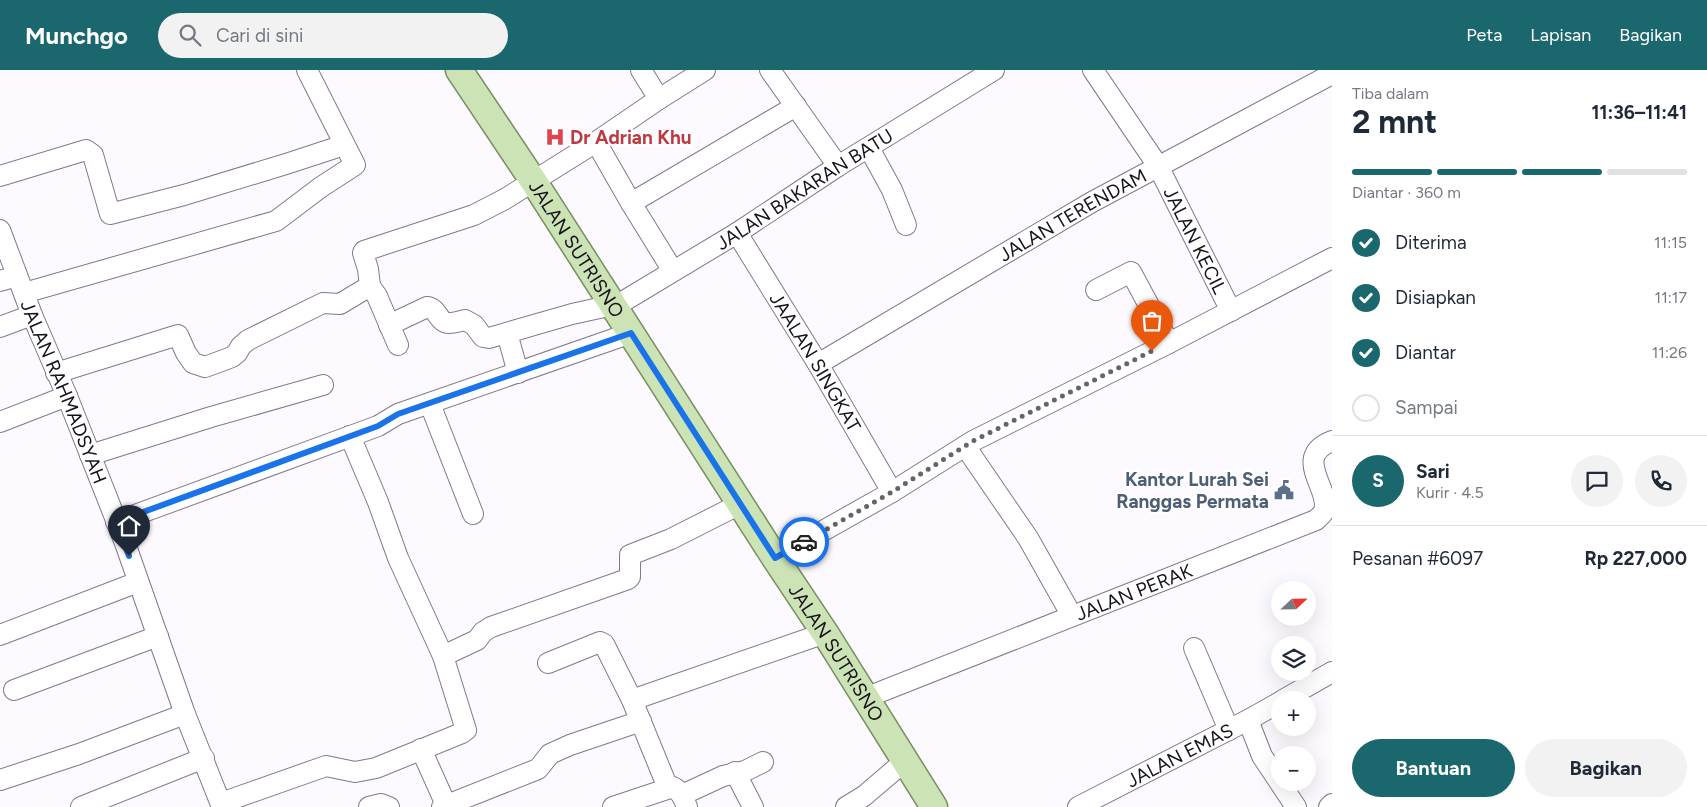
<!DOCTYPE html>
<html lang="id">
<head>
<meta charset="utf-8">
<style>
	:root { --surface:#fff; --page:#f2f2f3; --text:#1f2937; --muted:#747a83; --line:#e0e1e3; --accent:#1a676e }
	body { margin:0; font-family:Figtree,sans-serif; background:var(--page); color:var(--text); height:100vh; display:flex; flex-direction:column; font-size:19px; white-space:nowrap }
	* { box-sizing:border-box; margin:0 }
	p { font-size:16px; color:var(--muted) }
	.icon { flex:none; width:28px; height:28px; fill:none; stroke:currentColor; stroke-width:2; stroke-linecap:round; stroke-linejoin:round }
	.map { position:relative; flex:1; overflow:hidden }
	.side { display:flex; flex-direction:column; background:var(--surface); width:375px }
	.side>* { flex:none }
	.needle { width:32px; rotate:68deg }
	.controls { position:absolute; left:1271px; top:511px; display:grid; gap:10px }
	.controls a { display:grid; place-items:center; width:45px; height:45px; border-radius:50%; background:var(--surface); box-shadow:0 5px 20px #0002; font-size:25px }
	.pin { position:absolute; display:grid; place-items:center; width:42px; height:42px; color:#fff; margin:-51px -21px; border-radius:50% 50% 50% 0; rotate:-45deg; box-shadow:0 0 5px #0007 }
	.pin .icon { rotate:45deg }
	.courier { position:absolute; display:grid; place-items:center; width:50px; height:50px; margin:-25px; border:4px solid #1a73e8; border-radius:50%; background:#fff; color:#222; box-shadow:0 1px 6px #0007 }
	.summary em { font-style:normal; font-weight:700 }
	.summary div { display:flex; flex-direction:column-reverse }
	.summary { display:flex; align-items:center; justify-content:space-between; height:85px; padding:0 20px }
	h1 { font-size:32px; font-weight:700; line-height:38px }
	.bar { display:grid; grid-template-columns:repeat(4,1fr); gap:8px 5px; align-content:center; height:60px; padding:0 20px }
	.bar i { height:6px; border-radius:4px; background:var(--line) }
	.bar .on { background:var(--accent) }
	.bar p { grid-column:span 4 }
	.line { display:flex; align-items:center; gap:12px; padding:0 20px; border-top:1px solid var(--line) }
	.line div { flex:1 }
	.round { display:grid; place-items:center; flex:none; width:52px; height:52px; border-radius:26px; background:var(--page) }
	ol { padding:0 20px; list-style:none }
	li { display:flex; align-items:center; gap:15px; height:55px }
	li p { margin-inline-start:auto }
	li .icon { padding:5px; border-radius:50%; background:var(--accent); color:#fff; stroke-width:4 }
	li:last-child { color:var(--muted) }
	li i { width:28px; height:28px; border:2px solid var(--line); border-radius:50% }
	.action { display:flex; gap:10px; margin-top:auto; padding:10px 20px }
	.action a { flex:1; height:58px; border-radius:30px; background:var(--accent); color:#fff; font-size:20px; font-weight:700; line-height:58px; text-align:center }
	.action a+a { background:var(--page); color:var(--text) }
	header { display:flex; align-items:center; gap:30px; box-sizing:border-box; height:70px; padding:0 25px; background:var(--accent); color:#fff }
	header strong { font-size:24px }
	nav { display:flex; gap:28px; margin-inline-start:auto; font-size:18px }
	.search { width:350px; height:45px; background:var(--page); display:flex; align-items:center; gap:12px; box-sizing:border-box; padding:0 18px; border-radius:28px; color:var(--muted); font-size:19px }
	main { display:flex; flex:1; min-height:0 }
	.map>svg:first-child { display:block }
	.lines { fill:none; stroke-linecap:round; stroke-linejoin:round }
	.minor-casing { stroke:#84768f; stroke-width:22 }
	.major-casing { stroke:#778e5f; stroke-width:29 }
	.minor { stroke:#fff; stroke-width:20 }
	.major { stroke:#cce3b5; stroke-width:26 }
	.done { stroke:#67636b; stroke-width:5; stroke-dasharray:0 9 }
	.route { stroke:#1a73e8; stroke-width:6 }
	.labels { text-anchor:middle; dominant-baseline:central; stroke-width:5; stroke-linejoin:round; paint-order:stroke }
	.health-label { font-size:19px; font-weight:bold; fill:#be3a42; stroke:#fff; text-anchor:start }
	.street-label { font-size:19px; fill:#17121b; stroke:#fff }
	.service-label { font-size:19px; font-weight:bold; fill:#4e5e75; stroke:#fff; text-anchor:end }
</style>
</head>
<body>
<header>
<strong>Munchgo</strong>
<div class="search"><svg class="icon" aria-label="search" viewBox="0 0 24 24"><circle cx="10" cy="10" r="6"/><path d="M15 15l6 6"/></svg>Cari di sini</div>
<nav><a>Peta</a><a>Lapisan</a><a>Bagikan</a></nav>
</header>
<main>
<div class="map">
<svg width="1332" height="737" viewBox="0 0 1332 737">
	<rect width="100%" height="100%" fill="#fcf9ff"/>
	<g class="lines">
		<defs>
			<g id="minor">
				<polyline points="641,0 659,29"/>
				<polyline points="770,0 838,96"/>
				<path id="s1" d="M1093,0L1158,96L1231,241"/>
				<polyline points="596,72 631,133 673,201"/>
				<polyline points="869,78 892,120 906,155"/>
				<polyline points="0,106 86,80 93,85 110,144 184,125 286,94 344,75"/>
				<polyline points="631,133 796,36"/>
				<path id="s2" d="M0,160L32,245L67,326L125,473L185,644L222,737"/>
				<path id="s3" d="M737,163L818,294L892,422"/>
				<polyline points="0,211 17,206"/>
				<polyline points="370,216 368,199 363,183 364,181 474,145 505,129 596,72 659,29 705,0"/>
				<polyline points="1096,220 1131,202 1169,273"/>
				<polyline points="24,223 276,151 321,117 355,95 307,0"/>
				<path id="s4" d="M614,237L737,163L838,96L994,0"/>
				<path d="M389,255L427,237C438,238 438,253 449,253C454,253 460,251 465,250L474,255L483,267L489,268L572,244L613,235"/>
				<polyline points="0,257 32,245"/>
				<polyline points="507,263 518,303"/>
				<path id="s5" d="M818,294L1092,132L1332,4"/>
				<polyline points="56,303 178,265 186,283 193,293 205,297 232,287 237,283 241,276 248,270 323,233 340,234 370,216 377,226 398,275"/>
				<polyline points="430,334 473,444"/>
				<polyline points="0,352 67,326"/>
				<polyline points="965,376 1028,468 1072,546"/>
				<polyline points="90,385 211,347 323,315"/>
				<polyline points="116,452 378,356 398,344 631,263"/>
				<polyline points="775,488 892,422 973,371 1169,273 1332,188"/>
				<polyline points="0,565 138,512"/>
				<polyline points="1194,578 1229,660"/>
				<polyline points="443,586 477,570 483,562 491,557 628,509 630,507 630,485 671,469 740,434"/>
				<polyline points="548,593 600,572 604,574 632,630 668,718"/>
				<polyline points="14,620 158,566"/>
				<path id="s6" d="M865,628L1316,450C1319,447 1323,444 1324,441C1332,420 1291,387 1332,371"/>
				<polyline points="632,630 825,563"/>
				<polyline points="1283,630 1332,602"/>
				<polyline points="1248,650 1262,686 1296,737"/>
				<polyline points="421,679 447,737"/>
				<polyline points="735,702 753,737"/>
				<polyline points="0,710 79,684 185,644"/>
				<polyline points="682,725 723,706 745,701 763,692"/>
				<polyline points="221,733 326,696 355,702 376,698 462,663 466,660 443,586 398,488 378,432 350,366"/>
				<polyline points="81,737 204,688"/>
				<polyline points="369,737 381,734 389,737"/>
				<polyline points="442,737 538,699 550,684 570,675 641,651"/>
				<path d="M613,737L673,717C681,721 684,729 687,737"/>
				<polyline points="846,737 864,726 905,691"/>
				<path id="s7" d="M1078,737L1248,650L1280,632"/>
				<polyline points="1329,737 1332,734"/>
			</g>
			<g id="major">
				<path id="s8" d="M459,0L534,112L775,488L825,563L934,737"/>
			</g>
		</defs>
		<!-- minor casing -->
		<use href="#minor" class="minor-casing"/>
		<!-- major casing -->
		<use href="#major" class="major-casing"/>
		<!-- minor -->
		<use href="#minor" class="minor"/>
		<!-- major -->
		<use href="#major" class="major"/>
	</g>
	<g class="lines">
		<!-- done -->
		<polyline class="done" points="804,472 892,422 973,371 1152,281"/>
		<!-- route -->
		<polyline class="route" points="129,486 116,452 378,356 398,344 631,263 775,488 804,472"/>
	</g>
	<!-- icons -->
	<defs>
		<symbol id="hospital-bare" viewBox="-9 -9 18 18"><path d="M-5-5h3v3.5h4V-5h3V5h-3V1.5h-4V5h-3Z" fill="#e0444e" stroke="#fff" stroke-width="2.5" paint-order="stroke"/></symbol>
		<symbol id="civic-bare" viewBox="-9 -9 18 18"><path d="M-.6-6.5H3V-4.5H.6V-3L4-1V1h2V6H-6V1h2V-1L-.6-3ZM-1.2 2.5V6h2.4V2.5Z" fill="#5c6f8a" stroke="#fff" stroke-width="2.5" paint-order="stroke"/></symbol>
	</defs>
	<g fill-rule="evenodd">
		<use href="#hospital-bare" x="541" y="53" width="28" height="28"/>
		<use href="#civic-bare" x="1270" y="406" width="28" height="28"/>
	</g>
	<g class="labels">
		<!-- health labels -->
		<g class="health-label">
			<text x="570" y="67">Dr Adrian Khu</text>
		</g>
		<!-- street labels -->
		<g class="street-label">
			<text stroke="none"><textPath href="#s4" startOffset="224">JALAN BAKARAN BATU</textPath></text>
			<text stroke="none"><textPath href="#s5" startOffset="295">JALAN TERENDAM</textPath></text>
			<text stroke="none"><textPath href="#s1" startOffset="199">JALAN KECIL</textPath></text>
			<text stroke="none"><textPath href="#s8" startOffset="214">JALAN SUTRISNO</textPath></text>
			<text stroke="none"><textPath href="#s3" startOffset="151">JAALAN SINGKAT</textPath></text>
			<text stroke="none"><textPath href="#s2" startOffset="174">JALAN RAHMADSYAH</textPath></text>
			<text stroke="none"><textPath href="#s6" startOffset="289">JALAN PERAK</textPath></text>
			<text stroke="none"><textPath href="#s8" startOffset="694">JALAN SUTRISNO</textPath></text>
			<text stroke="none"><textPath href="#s7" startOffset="114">JALAN EMAS</textPath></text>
		</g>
		<!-- service labels -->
		<g class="service-label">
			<text x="1269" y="409">Kantor Lurah Sei<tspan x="1269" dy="22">Ranggas Permata</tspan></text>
		</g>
	</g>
</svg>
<div class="controls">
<a><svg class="needle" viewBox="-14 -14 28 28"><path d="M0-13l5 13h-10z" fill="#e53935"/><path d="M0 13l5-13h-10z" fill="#747a83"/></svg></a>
<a><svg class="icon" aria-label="layers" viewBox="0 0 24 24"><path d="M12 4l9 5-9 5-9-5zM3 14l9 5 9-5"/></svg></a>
<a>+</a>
<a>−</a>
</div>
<div class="pin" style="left:1152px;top:281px;background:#ea580c"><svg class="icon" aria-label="bag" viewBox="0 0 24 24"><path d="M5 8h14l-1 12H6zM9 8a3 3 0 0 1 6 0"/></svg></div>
<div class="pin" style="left:129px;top:486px;background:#1f2937"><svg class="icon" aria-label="home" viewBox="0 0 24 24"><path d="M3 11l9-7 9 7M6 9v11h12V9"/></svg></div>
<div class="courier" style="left:804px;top:472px"><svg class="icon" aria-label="car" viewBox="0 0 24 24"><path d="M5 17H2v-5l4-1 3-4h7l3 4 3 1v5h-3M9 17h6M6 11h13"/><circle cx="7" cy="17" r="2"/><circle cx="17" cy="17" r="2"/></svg></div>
</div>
<section class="side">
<div class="summary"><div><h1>2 mnt</h1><p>Tiba dalam</p></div><em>11:36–11:41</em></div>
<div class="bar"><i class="on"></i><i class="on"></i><i class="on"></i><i></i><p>Diantar · 360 m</p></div>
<ol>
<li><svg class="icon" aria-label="check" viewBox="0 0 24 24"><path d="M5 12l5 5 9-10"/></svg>Diterima<p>11:15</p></li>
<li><svg class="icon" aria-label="check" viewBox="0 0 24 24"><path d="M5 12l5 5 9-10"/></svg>Disiapkan<p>11:17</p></li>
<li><svg class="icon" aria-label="check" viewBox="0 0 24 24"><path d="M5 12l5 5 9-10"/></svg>Diantar<p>11:26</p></li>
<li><i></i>Sampai</li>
</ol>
<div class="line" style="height:90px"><b class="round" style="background:var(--accent);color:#fff">S</b><div><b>Sari</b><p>Kurir · 4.5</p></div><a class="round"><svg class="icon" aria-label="chat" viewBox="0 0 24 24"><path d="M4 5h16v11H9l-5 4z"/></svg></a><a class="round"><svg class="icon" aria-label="phone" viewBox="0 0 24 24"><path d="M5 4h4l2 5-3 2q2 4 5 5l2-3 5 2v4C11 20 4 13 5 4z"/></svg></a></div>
<div class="line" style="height:65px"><div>Pesanan #6097</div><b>Rp 227,000</b></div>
<div class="action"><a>Bantuan</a><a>Bagikan</a></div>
</section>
</main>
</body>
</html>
